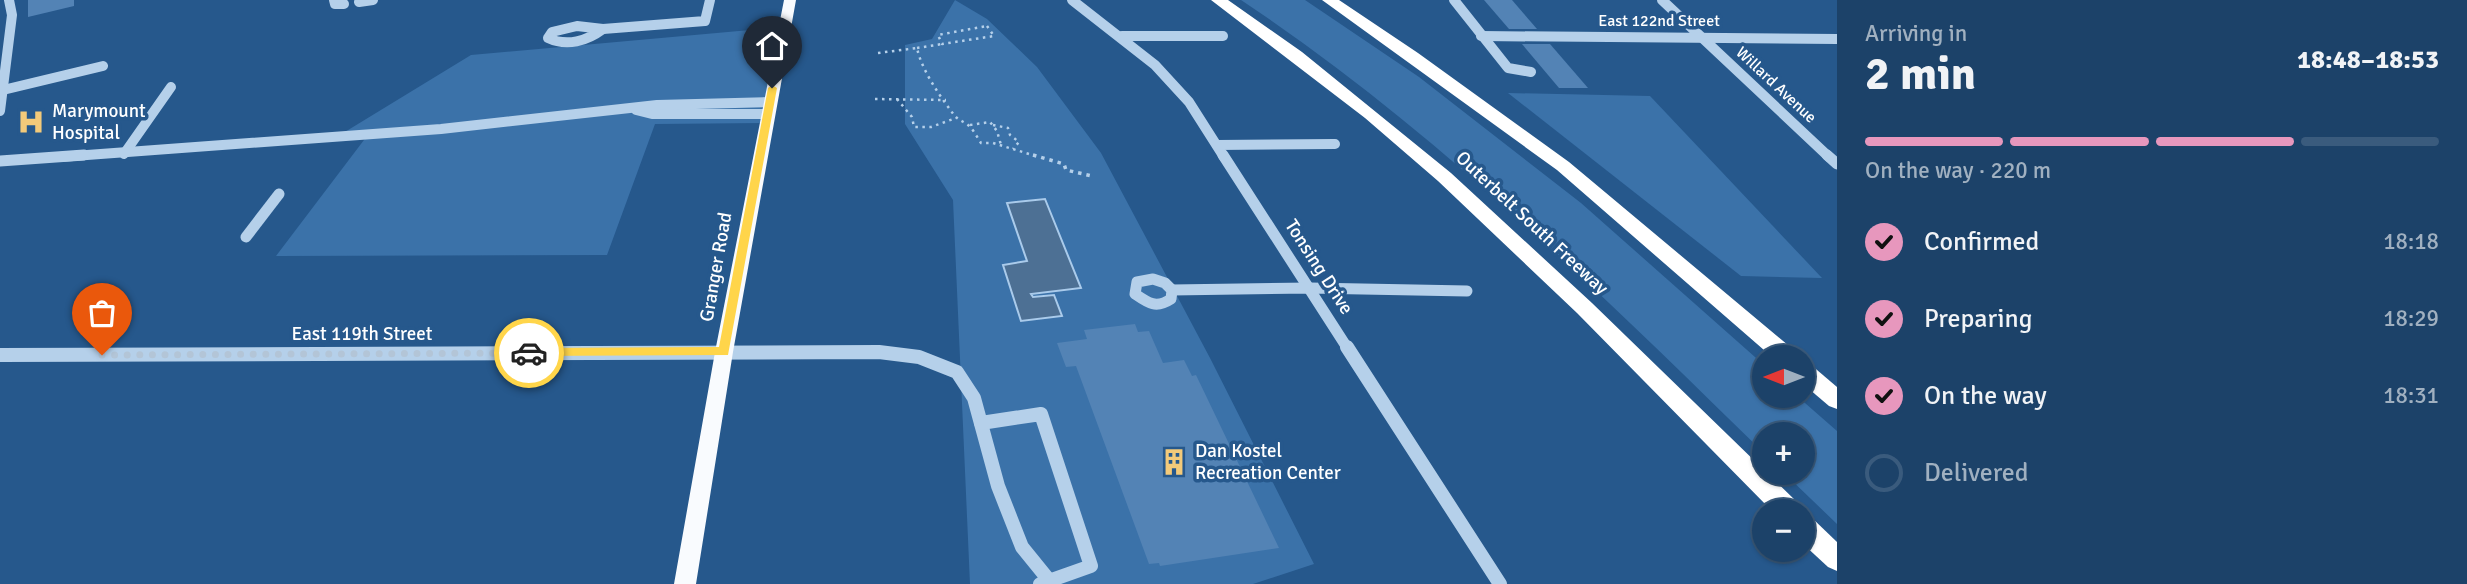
<!DOCTYPE html>
<html lang="en">
<head>
<meta charset="utf-8">
<style>
	:root { --surface:#1c4269; --page:#294d71; --text:#f1f3f6; --muted:#a0b0c0; --line:#3a5b7d; --accent:#e797bd }
	body { margin:0; font-family:Signika,sans-serif; background:var(--page); color:var(--text); height:100vh; display:flex; flex-direction:column; font-size:26px; white-space:nowrap }
	* { box-sizing:border-box; margin:0 }
	p { font-size:23px; color:var(--muted) }
	.icon { flex:none; width:38px; height:38px; fill:none; stroke:currentColor; stroke-width:2; stroke-linecap:round; stroke-linejoin:round }
	.map { position:relative; flex:1; overflow:hidden }
	.sheet { display:flex; flex-direction:column; background:var(--surface); width:630px }
	.sheet>* { flex:none }
	.needle { width:46px; rotate:270deg }
	.fabs { position:absolute; left:1752px; top:345px; display:grid; gap:14px }
	.fabs a { display:grid; place-items:center; width:63px; height:63px; border-radius:50%; background:var(--surface); box-shadow:0 2px 5px #0004,0 0 0 2px var(--line); font-size:35px }
	.pin { position:absolute; display:grid; place-items:center; width:60px; height:60px; color:#fff; margin:-72px -30px; border-radius:50% 50% 50% 0; rotate:-45deg; box-shadow:0 0 7px #0007 }
	.pin .icon { rotate:45deg }
	.courier { position:absolute; display:grid; place-items:center; width:70px; height:70px; margin:-35px; border:5px solid #ffd54a; border-radius:50%; background:#fff; color:#222; box-shadow:0 2px 9px #0007 }
	.overview em { font-style:normal; font-weight:800 }
	.overview div { display:flex; flex-direction:column-reverse }
	.overview { display:flex; align-items:center; justify-content:space-between; height:119px; padding:0 28px }
	h1 { font-size:46px; font-weight:800; line-height:52px }
	.bar { display:grid; grid-template-columns:repeat(4,1fr); gap:10px 7px; align-content:center; height:84px; padding:0 28px }
	.bar i { height:9px; border-radius:5px; background:var(--line) }
	.bar .current { background:var(--accent) }
	.bar p { grid-column:span 4 }
	ol { padding:0 28px; list-style:none }
	li { display:flex; align-items:center; gap:21px; height:77px }
	li p { margin-inline-start:auto }
	li .icon { padding:7px; border-radius:50%; background:var(--accent); color:#111; stroke-width:4 }
	li:last-child { color:var(--muted) }
	li i { width:38px; height:38px; border:4px solid var(--line); border-radius:50% }
	main { display:flex; flex:1; min-height:0 }
	.map>svg:first-child { display:block }
	.green { fill:#3b72a9 }
	.water { fill:#4d7094; stroke:#aacbeb; stroke-width:2 }
	.building { fill:#5383b5 }
	.lines { fill:none; stroke-linecap:round; stroke-linejoin:round }
	.path-far1 { stroke:#b5d0ea; stroke-width:2.5; stroke-dasharray:2.5 4.5; stroke-linecap:butt }
	.path { stroke:#b5d0ea; stroke-width:3.5; stroke-dasharray:3.5 5; stroke-linecap:butt }
	.minor-far2 { stroke:#b5d0ea; stroke-width:10 }
	.minor-far1 { stroke:#b5d0ea; stroke-width:11 }
	.minor { stroke:#b5d0ea; stroke-width:14 }
	.major { fill:#f9fbfe; fill-rule:evenodd }
	.highway { fill:#fff; fill-rule:evenodd }
	.route { fill:#ffd54a }
	.done { stroke:#b3c5d7; stroke-width:7; stroke-dasharray:0 12.6 }
	.labels { text-anchor:middle; dominant-baseline:central; stroke-width:7; stroke-linejoin:round; paint-order:stroke }
	.far-street-label { font-size:16px; fill:#fff; stroke:#26588c }
	.poi-label { font-size:19px; fill:#fff; stroke:#26588c; text-anchor:start }
	.street-label { font-size:19px; fill:#fff; stroke:#26588c }
</style>
</head>
<body>
<main>
<div class="map">
<svg width="1837" height="584" viewBox="0 0 1837 584">
	<rect width="100%" height="100%" fill="#26588c"/>
	<!-- green -->
	<g class="green">
		<polygon points="955,0 987,19 1037,67 1101,153 1210,358 1314,564 1253,584 970,584 953,200 905,124 905,45 932,39"/>
		<path d="M1241,0H1305L1419,77L1581,203L1764,365V396H1797L1837,431V524L1784,473L1802,472V434H1764V453C1599,292 1434,128 1241,0Z"/>
		<polygon points="784,27 765,123 655,124 607,255 276,256 367,136 335,138 471,55"/>
		<polygon points="1508,93 1650,96 1822,278 1741,276"/>
	</g>
	<!-- water -->
	<polygon class="water" points="1045,199 1081,288 1031,294 1033,297 1054,295 1062,316 1021,321 1003,265 1027,261 1007,203"/>
	<!-- building -->
	<g class="building">
		<polygon points="28,0 74,0 74,6 28,17"/>
		<polygon points="1484,0 1512,0 1537,29 1509,29"/>
		<polygon points="1522,44 1550,44 1588,88 1559,88"/>
		<polygon points="1135,324 1138,332 1149,331 1163,363 1184,360 1192,376 1196,375 1279,548 1160,566 1159,563 1149,564 1076,366 1066,367 1057,343 1087,339 1084,330"/>
	</g>
	<g class="lines">
		<!-- path-far1 -->
		<g class="path-far1">
			<polygon points="987,26 994,36 942,44 938,35"/>
			<polyline points="917,48 942,44"/>
			<path d="M878,53L917,48C922,71 940,96 954,115C958,120 963,121 968,125C973,129 977,137 981,143H993L1039,157"/>
			<polyline points="875,99 946,100"/>
			<polyline points="897,99 912,117 914,127 931,127 956,118"/>
			<polyline points="970,125 990,122 997,131 1001,145"/>
			<polyline points="993,125 1008,128 1010,135 1019,142 1013,149"/>
		</g>
		<!-- path -->
		<polyline class="path" points="1033,155 1064,164 1066,170 1092,176"/>
		<!-- minor-far2 -->
		<g class="minor-far2">
			<polyline points="334,0 335,4 344,4"/>
			<polyline points="1072,0 1155,65 1189,102 1224,157"/>
			<polyline points="1454,0 1508,68 1531,72"/>
			<polyline points="1662,0 1829,157"/>
			<polyline points="359,2 373,0"/>
			<path d="M577,26L603,29C587,41 567,47 548,38L552,32Z"/>
			<polyline points="603,29 705,21 710,0"/>
			<polyline points="1122,36 1223,36"/>
			<polyline points="1481,36 1837,39"/>
			<polyline points="3,90 103,66"/>
			<polyline points="636,110 652,114 767,114"/>
			<polyline points="0,111 12,15 9,0"/>
			<polyline points="1217,145 1335,144"/>
			<polyline points="124,154 171,87"/>
			<polyline points="60,157 441,129 657,105 769,102"/>
		</g>
		<!-- minor-far1 -->
		<g class="minor-far1">
			<polyline points="1223,155 1348,349"/>
			<polyline points="1827,155 1837,164"/>
			<polyline points="0,161 84,155"/>
			<polyline points="246,237 279,194"/>
			<path d="M1153,279L1165,283L1172,290L1171,299C1156,309 1148,303 1135,294L1137,282Z"/>
			<polyline points="1172,290 1310,288 1467,291"/>
		</g>
		<!-- minor -->
		<g class="minor">
			<polyline points="1347,347 1500,584"/>
			<polyline points="0,355 879,352 919,357 957,372 974,398 998,486 1022,547 1052,584"/>
			<polyline points="981,423 1041,414 1091,566 1040,584"/>
		</g>
		<!-- major -->
		<polygon class="major" points="784,0 796,0 733,352 696,584 674,584 715,352"/>
		<!-- highway -->
		<g class="highway">
			<polygon points="1211,0 1228,0 1302,52 1451,173 1592,303 1798,503 1802,511 1772,511 1577,313 1438,181 1365,118"/>
			<polygon points="1322,0 1339,0 1418,53 1569,162 1795,351 1798,357 1772,357 1557,170"/>
			<polygon points="1802,362 1810,364 1837,387 1837,409 1829,406 1802,383"/>
			<polygon points="1802,514 1811,517 1837,542 1837,571 1828,567 1802,543"/>
		</g>
	</g>
	<!-- route -->
	<polygon class="route" points="772,85 777,88 728,355 525,356 523,353 529,348 719,347 768,88"/>
	<g class="lines">
		<!-- done -->
		<polyline class="done" points="102,355 529,353"/>
	</g>
	<!-- icons -->
	<defs>
		<symbol id="hospital-bare" viewBox="-9 -9 18 18"><path d="M-5-5h3v3.5h4V-5h3V5h-3V1.5h-4V5h-3Z" fill="#f3ca7a" stroke="#26588c" stroke-width="2.5" paint-order="stroke"/></symbol>
		<symbol id="building-bare" viewBox="-9 -9 18 18"><path d="M-4-6H4V6H1V3H-1V6H-4ZM-2.5-4.3h1.7v1.8h-1.7ZM.8-4.3h1.7v1.8H.8ZM-2.5-1h1.7V.8h-1.7ZM.8-1h1.7V.8H.8Z" fill="#f3ca7a" stroke="#26588c" stroke-width="2.5" paint-order="stroke"/></symbol>
	</defs>
	<g fill-rule="evenodd">
		<use href="#hospital-bare" x="12" y="103" width="38" height="38"/>
		<use href="#building-bare" x="1155" y="443" width="38" height="38"/>
	</g>
	<g class="labels">
		<!-- far-street labels -->
		<g class="far-street-label">
			<text x="1659" y="21">East 122nd Street</text>
			<text transform="translate(1776 85) rotate(43)">Willard Avenue</text>
		</g>
		<!-- poi labels -->
		<g class="poi-label">
			<text x="52" y="111">Marymount<tspan x="52" dy="22">Hospital</tspan></text>
			<text x="1195" y="451">Dan Kostel<tspan x="1195" dy="22">Recreation Center</tspan></text>
		</g>
		<!-- street labels -->
		<g class="street-label">
			<text transform="translate(1532 223) rotate(43)">Outerbelt South Freeway</text>
			<text transform="translate(716 267) rotate(-80)">Granger Road</text>
			<text transform="translate(1319 267) rotate(57)">Tonsing Drive</text>
			<text x="362" y="334">East 119th Street</text>
		</g>
	</g>
</svg>
<div class="fabs">
<a><svg class="needle" viewBox="-14 -14 28 28"><path d="M0-13l5 13h-10z" fill="#e53935"/><path d="M0 13l5-13h-10z" fill="#a0b0c0"/></svg></a>
<a>+</a>
<a>−</a>
</div>
<div class="pin" style="left:102px;top:355px;background:#ea580c"><svg class="icon" aria-label="bag" viewBox="0 0 24 24"><path d="M5 8h14l-1 12H6zM9 8a3 3 0 0 1 6 0"/></svg></div>
<div class="pin" style="left:772px;top:88px;background:#1f2937"><svg class="icon" aria-label="home" viewBox="0 0 24 24"><path d="M3 11l9-7 9 7M6 9v11h12V9"/></svg></div>
<div class="courier" style="left:529px;top:353px"><svg class="icon" aria-label="car" viewBox="0 0 24 24"><path d="M5 17H2v-5l4-1 3-4h7l3 4 3 1v5h-3M9 17h6M6 11h13"/><circle cx="7" cy="17" r="2"/><circle cx="17" cy="17" r="2"/></svg></div>
</div>
<section class="sheet">
<div class="overview"><div><h1>2 min</h1><p>Arriving in</p></div><em>18:48–18:53</em></div>
<div class="bar"><i class="current"></i><i class="current"></i><i class="current"></i><i></i><p>On the way · 220 m</p></div>
<ol>
<li><svg class="icon" aria-label="check" viewBox="0 0 24 24"><path d="M5 12l5 5 9-10"/></svg>Confirmed<p>18:18</p></li>
<li><svg class="icon" aria-label="check" viewBox="0 0 24 24"><path d="M5 12l5 5 9-10"/></svg>Preparing<p>18:29</p></li>
<li><svg class="icon" aria-label="check" viewBox="0 0 24 24"><path d="M5 12l5 5 9-10"/></svg>On the way<p>18:31</p></li>
<li><i></i>Delivered</li>
</ol>
</section>
</main>
</body>
</html>
